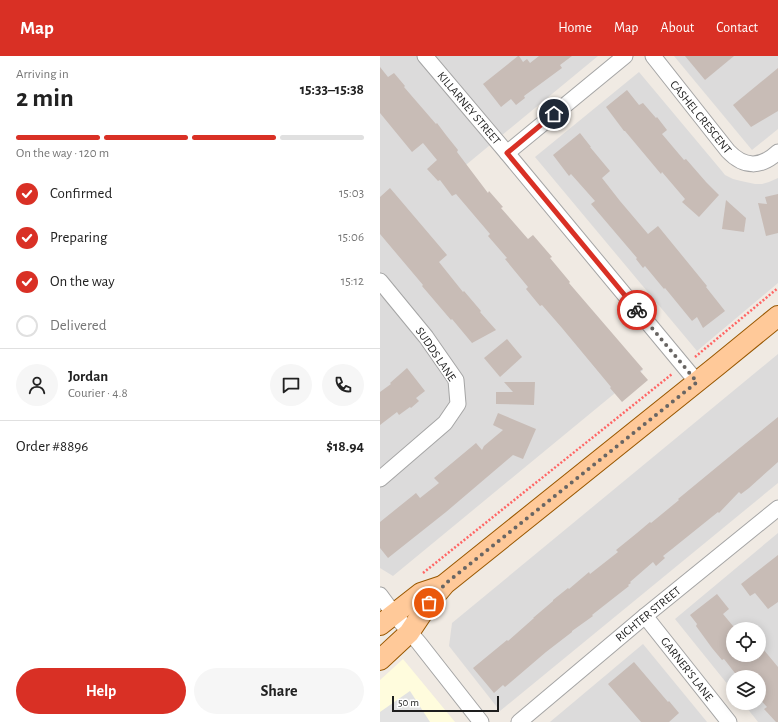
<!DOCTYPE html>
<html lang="en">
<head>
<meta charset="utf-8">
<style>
	:root { --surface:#fff; --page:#f6f6f6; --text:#222; --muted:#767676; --line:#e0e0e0; --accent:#d93025 }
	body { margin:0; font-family:"Alegreya Sans",sans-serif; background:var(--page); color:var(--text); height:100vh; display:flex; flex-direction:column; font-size:15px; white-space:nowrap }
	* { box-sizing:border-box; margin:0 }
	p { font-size:13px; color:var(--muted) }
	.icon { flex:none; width:22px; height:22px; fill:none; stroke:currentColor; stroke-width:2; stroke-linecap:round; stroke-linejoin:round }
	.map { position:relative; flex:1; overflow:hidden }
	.side { display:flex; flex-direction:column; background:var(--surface); width:380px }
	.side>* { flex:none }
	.fabs { position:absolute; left:346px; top:566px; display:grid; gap:8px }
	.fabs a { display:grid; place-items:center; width:40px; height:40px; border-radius:50%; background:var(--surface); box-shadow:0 2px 10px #0003; font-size:20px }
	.scale { position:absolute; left:12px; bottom:10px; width:107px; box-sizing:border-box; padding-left:4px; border:2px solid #1e1e1e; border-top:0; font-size:11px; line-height:14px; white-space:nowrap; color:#1e1e1e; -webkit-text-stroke:3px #fff; paint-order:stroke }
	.pin { position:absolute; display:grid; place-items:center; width:34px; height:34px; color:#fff; margin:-17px; border:2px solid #fff; border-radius:50%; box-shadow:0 1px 4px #0007 }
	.courier { position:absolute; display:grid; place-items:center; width:40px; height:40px; margin:-20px; border:3px solid #d93025; border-radius:50%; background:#fff; color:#222; box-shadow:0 1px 5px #0007 }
	.overview em { font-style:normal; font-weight:600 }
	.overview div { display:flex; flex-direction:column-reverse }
	.overview { display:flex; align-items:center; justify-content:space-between; height:68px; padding:0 16px }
	h1 { font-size:26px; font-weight:600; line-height:30px }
	.bar { display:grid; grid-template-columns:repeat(4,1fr); gap:6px 4px; align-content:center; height:48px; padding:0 16px }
	.bar i { height:5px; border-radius:3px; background:var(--line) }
	.bar .on { background:var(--accent) }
	.bar p { grid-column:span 4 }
	.line { display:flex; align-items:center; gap:10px; padding:0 16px; border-top:1px solid var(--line) }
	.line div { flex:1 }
	.round { display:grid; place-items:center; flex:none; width:42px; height:42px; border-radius:21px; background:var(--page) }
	ol { padding:0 16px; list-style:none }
	li { display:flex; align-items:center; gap:12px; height:44px }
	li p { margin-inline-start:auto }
	li .icon { padding:4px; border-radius:50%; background:var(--accent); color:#fff; stroke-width:4 }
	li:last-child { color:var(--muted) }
	li i { width:22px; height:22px; border:2px solid var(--line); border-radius:50% }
	.cta { display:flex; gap:8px; margin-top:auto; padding:8px 16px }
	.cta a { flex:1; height:46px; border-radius:24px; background:var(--accent); color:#fff; font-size:16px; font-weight:600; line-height:46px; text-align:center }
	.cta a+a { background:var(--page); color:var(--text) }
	header { display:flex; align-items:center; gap:24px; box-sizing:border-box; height:56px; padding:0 20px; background:var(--accent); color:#fff }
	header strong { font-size:19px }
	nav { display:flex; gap:22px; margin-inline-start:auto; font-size:14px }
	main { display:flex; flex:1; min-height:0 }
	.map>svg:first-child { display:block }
	.residential { fill:#dcdbdb; fill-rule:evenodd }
	.education { fill:#fffcdd }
	.parking { fill:#e2e2e2 }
	.building { fill:#c8bcb6 }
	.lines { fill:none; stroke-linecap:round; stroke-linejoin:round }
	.minor-casing { stroke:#a5a5a5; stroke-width:17 }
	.major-casing { stroke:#985700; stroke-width:22 }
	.path { stroke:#ff6665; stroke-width:2.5; stroke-dasharray:2 2; stroke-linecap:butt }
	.minor { stroke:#fff; stroke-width:15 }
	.major { stroke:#ffc999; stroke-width:20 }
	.done { stroke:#686563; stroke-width:4; stroke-dasharray:0 7.2 }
	.route { stroke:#d93025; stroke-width:5 }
	.labels { text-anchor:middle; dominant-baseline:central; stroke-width:3; stroke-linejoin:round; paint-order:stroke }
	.street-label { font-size:12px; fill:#1e1e1e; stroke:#fff }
</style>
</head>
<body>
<header>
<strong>Map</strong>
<nav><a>Home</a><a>Map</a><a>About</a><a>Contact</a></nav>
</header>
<main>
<section class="side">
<div class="overview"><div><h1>2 min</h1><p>Arriving in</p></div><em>15:33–15:38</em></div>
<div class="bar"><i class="on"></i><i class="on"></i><i class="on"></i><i></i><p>On the way · 120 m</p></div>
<ol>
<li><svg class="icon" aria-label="check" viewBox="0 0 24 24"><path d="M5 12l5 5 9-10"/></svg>Confirmed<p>15:03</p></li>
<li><svg class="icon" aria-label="check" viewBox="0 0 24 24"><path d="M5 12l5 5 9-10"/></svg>Preparing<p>15:06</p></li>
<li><svg class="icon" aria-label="check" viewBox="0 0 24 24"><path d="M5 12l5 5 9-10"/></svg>On the way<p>15:12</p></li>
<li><i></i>Delivered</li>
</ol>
<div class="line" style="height:72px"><a class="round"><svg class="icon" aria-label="person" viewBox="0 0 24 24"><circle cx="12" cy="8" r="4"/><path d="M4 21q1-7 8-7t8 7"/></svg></a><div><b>Jordan</b><p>Courier · 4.8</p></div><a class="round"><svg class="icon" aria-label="chat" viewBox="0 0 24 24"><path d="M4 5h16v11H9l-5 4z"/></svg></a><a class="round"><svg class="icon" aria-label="phone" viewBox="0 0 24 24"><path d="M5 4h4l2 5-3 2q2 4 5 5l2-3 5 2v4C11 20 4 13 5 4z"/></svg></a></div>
<div class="line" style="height:52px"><div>Order #8896</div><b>$18.94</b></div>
<div class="cta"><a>Help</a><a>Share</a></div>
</section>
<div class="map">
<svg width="398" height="666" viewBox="0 0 398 666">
	<rect width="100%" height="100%" fill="#f0eae3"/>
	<!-- residential -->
	<g class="residential">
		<polygon points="0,0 218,0 81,113 263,314 13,520 0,512"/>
		<polygon points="294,0 398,0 398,73 372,94"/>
		<polygon points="259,16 341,114 345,119 353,123 361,125 375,128 382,128 389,126 398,122 398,227 317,295 155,101"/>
		<polygon points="398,298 398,427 120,655 69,590 72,567"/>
		<path d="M398,477V666H378L363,647H379V621H353V635L295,563ZM353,573H379V599H353Z"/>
		<polygon points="263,588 327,666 170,666"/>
	</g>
	<!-- education -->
	<polygon class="education" points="23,603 75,666 0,666 0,624"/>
	<!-- parking -->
	<polygon class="parking" points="30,635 50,666 0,666 0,656"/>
	<!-- building -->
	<g class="building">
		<polygon points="138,0 139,0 143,6 147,3 150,7 159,0 192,0 180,9 182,12 144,40 145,42 136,49 131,43 121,51 103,28"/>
		<polygon points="305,0 354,0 325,24"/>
		<polygon points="0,11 8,21 14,17 25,30 24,31 56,68 57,67 66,79 78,94 77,96 108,137 109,135 123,151 121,152 148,183 153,179 172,201 170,202 190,226 189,227 263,313 260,315 268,324 242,346 230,332 231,331 182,272 162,249 160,250 146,233 148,231 125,203 127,202 108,180 110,178 76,138 72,140 60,124 58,125 47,113 57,104 43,87 32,96 0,57"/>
		<polygon points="398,12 398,55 371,71 353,49"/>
		<polygon points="247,34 259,49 263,47 276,62 277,61 287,74 282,78 304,104 306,103 326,126 339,139 319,161 302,146 305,143 282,116 281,118 245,75 244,75 226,51"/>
		<polygon points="200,77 211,91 210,91 230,115 222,122 240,145 268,178 278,170 327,230 326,231 345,255 323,272 317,261 312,265 285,232 284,233 265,210 263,212 256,203 257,202 211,148 215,145 191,118 189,120 173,99"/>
		<polygon points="10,132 67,199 59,206 83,236 84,235 101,255 100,256 116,274 92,287 72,263 71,264 42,230 43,229 0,178 0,141"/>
		<polygon points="398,138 398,177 386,180 378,147 387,148 385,141"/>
		<polygon points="346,144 366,162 364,176 342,173"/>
		<polygon points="127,283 142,301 120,321 104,302"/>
		<polygon points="27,312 45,335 36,342 39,345 31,352 30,351 19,359 17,356 0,369 0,336 11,328 10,327"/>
		<polygon points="124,326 155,326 154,349 116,348 116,336 133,336"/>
		<polygon points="118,357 156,373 143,403 133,399 66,456 8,502 0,492 0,466 36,437 40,442 59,427 54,422 96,387 102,394 104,390 123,374 113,369"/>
		<polygon points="398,361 398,406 369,432 361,438 359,436 339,457 338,456 292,493 283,500 285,502 276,510 273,506 250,526 251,527 248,529 249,530 212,559 213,560 192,575 192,576 166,596 125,631 123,629 114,637 93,612 127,584 128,585 154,562 153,562 173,545 173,544 188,532 189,533 209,516 210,518 238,496 236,494 257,477 270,466 271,467 299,444 298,443 366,387"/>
		<polygon points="398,499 398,546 388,553 375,537 370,540 361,528"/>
		<polygon points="337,538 349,553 343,558 353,570 353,599 376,599 379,603 379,588 398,611 398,666 396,666 384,653 387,651 379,642 379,621 358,621 344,603 342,604 332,592 316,570 317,568 310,559"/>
		<polygon points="254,606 288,646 289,645 299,657 289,666 261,666 228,628"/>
	</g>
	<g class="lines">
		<defs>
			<g id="minor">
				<polyline points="45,0 127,97 317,326"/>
				<path d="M273,0L348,95C364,112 381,112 398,96"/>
				<polyline points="127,97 245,0"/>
				<polyline points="0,225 46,281 76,324 78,348 65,367 0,423"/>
				<polyline points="0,539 14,558 39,587 101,666"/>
				<polyline points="265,560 349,666"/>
				<polyline points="139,666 265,560 398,452"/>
			</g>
			<g id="major">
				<polyline points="0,569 41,537 62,530"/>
				<polyline points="0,604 29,577 49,547 65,528 338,309 398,260"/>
			</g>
		</defs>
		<!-- minor casing -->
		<use href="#minor" class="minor-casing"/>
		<!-- major casing -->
		<use href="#major" class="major-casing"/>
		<!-- path -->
		<g class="path">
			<polyline points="315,301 398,232"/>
			<polyline points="43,517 292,318"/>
		</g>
		<!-- minor -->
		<use href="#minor" class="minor"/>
		<!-- major -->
		<use href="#major" class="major"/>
	</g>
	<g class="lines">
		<!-- done -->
		<polyline class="done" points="49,547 65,528 317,326 257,254"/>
		<!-- route -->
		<polyline class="route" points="174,58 127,97 257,254"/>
	</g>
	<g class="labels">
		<!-- street labels -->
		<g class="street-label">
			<text transform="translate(89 52) rotate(50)">KILLARNEY STREET</text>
			<text transform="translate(321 61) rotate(51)">CASHEL CRESCENT</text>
			<text transform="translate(56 298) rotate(56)">SUDDS LANE</text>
			<text transform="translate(268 558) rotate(-39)">RICHTER STREET</text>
			<text transform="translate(307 613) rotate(52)">GARNER'S LANE</text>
		</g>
	</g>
</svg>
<div class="fabs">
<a><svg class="icon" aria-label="locate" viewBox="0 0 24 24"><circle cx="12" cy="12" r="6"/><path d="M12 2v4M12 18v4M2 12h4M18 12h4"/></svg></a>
<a><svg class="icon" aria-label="layers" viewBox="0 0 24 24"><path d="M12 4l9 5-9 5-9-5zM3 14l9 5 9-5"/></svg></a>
</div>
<div class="scale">50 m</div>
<div class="pin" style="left:49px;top:547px;background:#ea580c"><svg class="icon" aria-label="bag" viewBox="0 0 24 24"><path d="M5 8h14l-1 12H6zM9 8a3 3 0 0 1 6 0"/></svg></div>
<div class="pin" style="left:174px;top:58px;background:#1f2937"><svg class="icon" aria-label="home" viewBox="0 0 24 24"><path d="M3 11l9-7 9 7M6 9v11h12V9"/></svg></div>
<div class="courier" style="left:257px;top:254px"><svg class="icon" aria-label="bike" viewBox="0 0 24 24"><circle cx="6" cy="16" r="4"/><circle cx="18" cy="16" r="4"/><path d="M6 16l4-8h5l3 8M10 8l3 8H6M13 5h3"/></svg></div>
</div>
</main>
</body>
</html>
